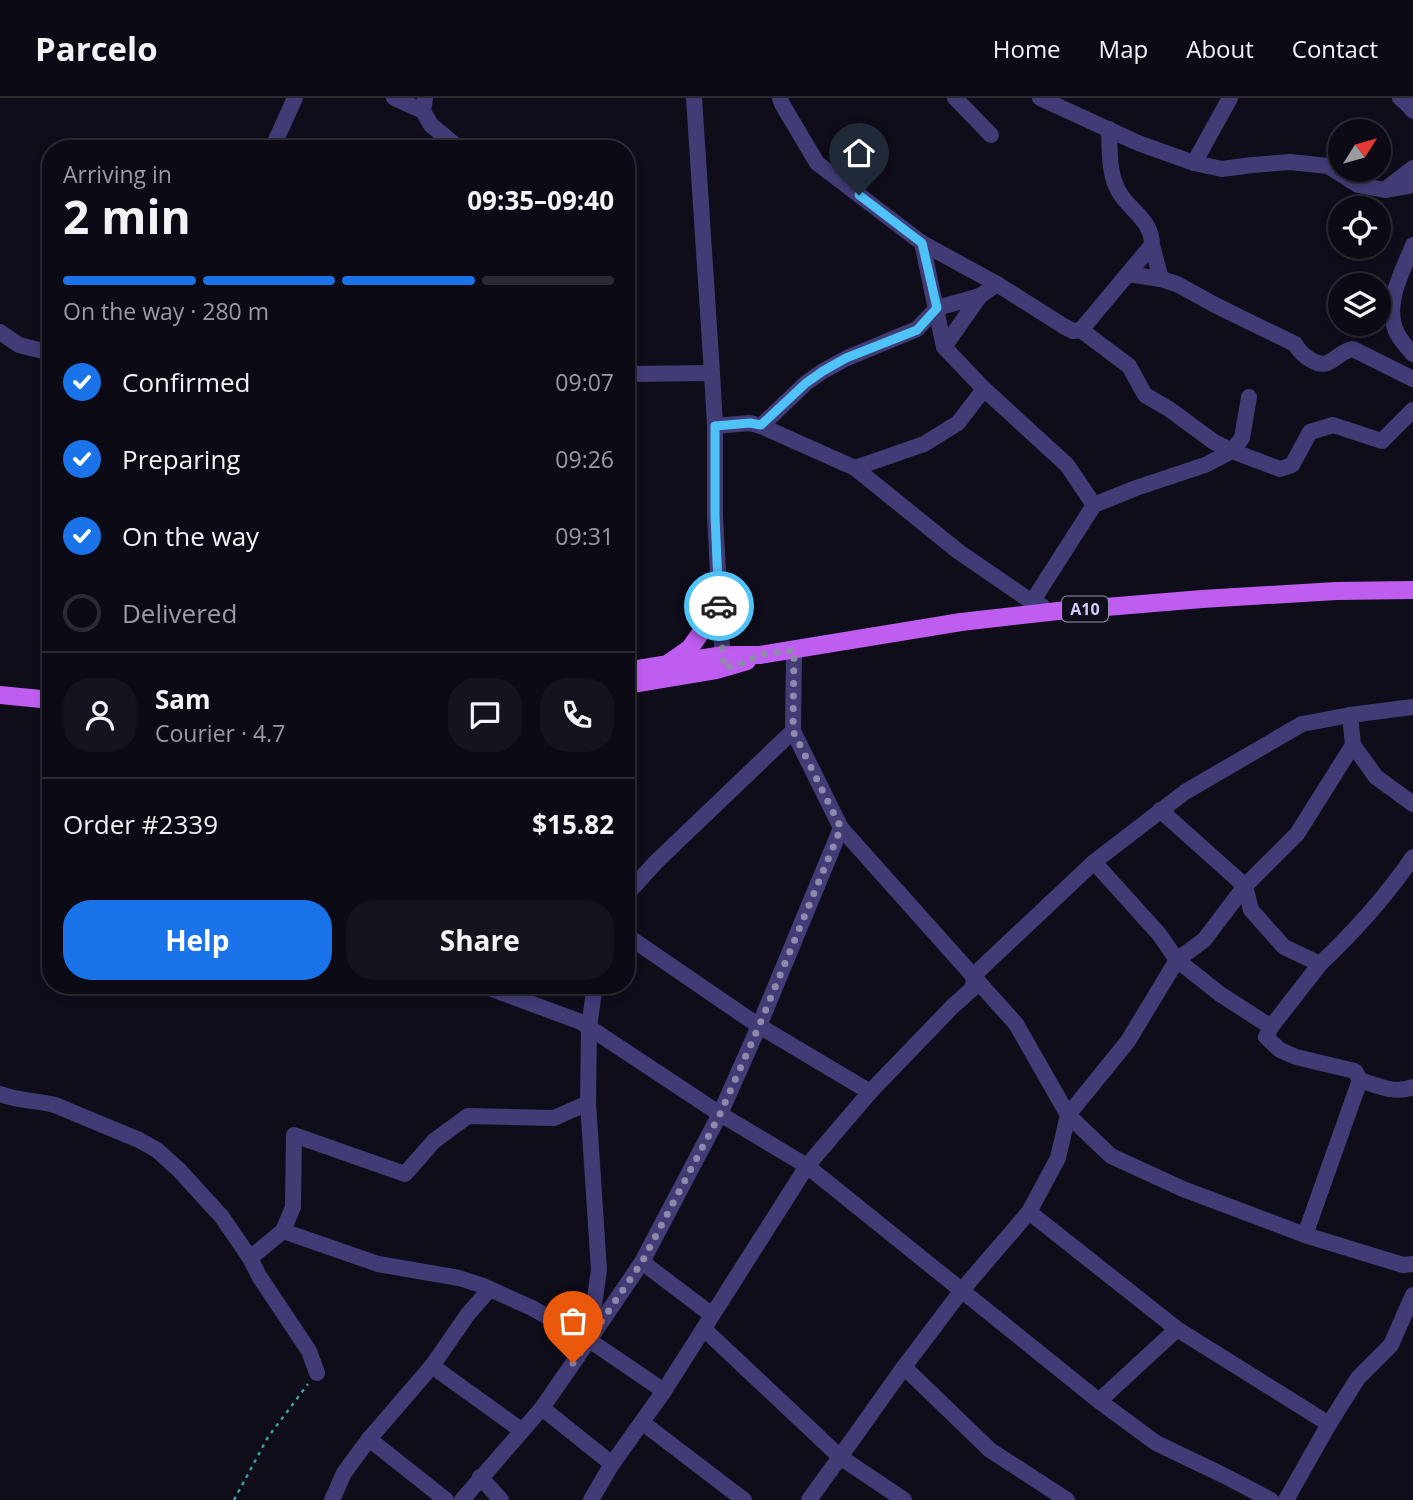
<!DOCTYPE html>
<html lang="en">
<head>
<meta charset="utf-8">
<style>
	:root { --surface:#0c0a14; --page:#15131d; --text:#f1f3f6; --muted:#9a9aa0; --line:#2c2b34; --accent:#1a73e8 }
	body { margin:0; font-family:"Open Sans",sans-serif; background:var(--page); color:var(--text); height:100vh; display:flex; flex-direction:column; font-size:26px; white-space:nowrap }
	* { box-sizing:border-box; margin:0 }
	p { font-size:23px; color:var(--muted) }
	.icon { flex:none; width:38px; height:38px; fill:none; stroke:currentColor; stroke-width:2; stroke-linecap:round; stroke-linejoin:round }
	.map { position:relative; flex:1; overflow:hidden }
	.side { position:absolute; left:42px; top:42px; width:593px; height:854px; display:flex; flex-direction:column; background:var(--surface); border-radius:28px; box-shadow:0 4px 10px #0003,0 0 0 2px var(--line) }
	.side>* { flex:none }
	.needle { width:46px; rotate:53deg }
	.controls { position:absolute; left:1328px; top:21px; display:grid; gap:14px }
	.controls a { display:grid; place-items:center; width:63px; height:63px; border-radius:50%; background:var(--surface); box-shadow:0 4px 10px #0003,0 0 0 2px var(--line); font-size:35px }
	.pin { position:absolute; display:grid; place-items:center; width:60px; height:60px; color:#fff; margin:-72px -30px; border-radius:50% 50% 50% 0; rotate:-45deg; box-shadow:0 0 7px #0007 }
	.pin .icon { rotate:45deg }
	.courier { position:absolute; display:grid; place-items:center; width:70px; height:70px; margin:-35px; border:5px solid #4fc3f7; border-radius:50%; background:#fff; color:#222; box-shadow:0 2px 9px #0007 }
	.overview em { font-style:normal; font-weight:700 }
	.overview div { display:flex; flex-direction:column-reverse }
	.overview { display:flex; align-items:center; justify-content:space-between; height:119px; padding:0 21px }
	h1 { font-size:46px; font-weight:700; line-height:52px }
	.bar { display:grid; grid-template-columns:repeat(4,1fr); gap:10px 7px; align-content:center; height:84px; padding:0 21px }
	.bar i { height:9px; border-radius:5px; background:var(--line) }
	.bar .current { background:var(--accent) }
	.bar p { grid-column:span 4 }
	.line { display:flex; align-items:center; gap:18px; padding:0 21px; border-top:2px solid var(--line) }
	.line div { flex:1 }
	.round { display:grid; place-items:center; flex:none; width:74px; height:74px; border-radius:28px; background:var(--page) }
	ol { padding:0 21px; list-style:none }
	li { display:flex; align-items:center; gap:21px; height:77px }
	li p { margin-inline-start:auto }
	li .icon { padding:7px; border-radius:50%; background:var(--accent); color:#fff; stroke-width:4 }
	li:last-child { color:var(--muted) }
	li i { width:38px; height:38px; border:4px solid var(--line); border-radius:50% }
	.button { display:flex; gap:14px; margin-top:auto; padding:14px 21px }
	.button a { flex:1; height:80px; border-radius:28px; background:var(--accent); color:#fff; font-size:28px; font-weight:700; line-height:80px; text-align:center }
	.button a+a { background:var(--page); color:var(--text) }
	header { display:flex; align-items:center; gap:42px; box-sizing:border-box; height:98px; padding:0 35px; background:var(--surface); border-bottom:2px solid var(--line) }
	header strong { font-size:33px }
	nav { display:flex; gap:38px; margin-inline-start:auto; font-size:24px }
	.map>svg:first-child { display:block }
	.lines { fill:none; stroke-linecap:round; stroke-linejoin:round }
	.path { stroke:#38a2a0; stroke-width:2.5; stroke-dasharray:3.5 5; stroke-linecap:butt }
	.minor { stroke:#413c76; stroke-width:16 }
	.major { stroke:#bf5df0; stroke-width:18 }
	.done { stroke:#8f89ac; stroke-width:7; stroke-dasharray:0 12.6 }
	.route { stroke:#4fc3f7; stroke-width:9 }
	.labels { text-anchor:middle; dominant-baseline:central; stroke-width:7; stroke-linejoin:round; paint-order:stroke }
	.shield { fill:#100d1b; stroke:#9893b7; stroke-width:2 }
	.shield-label { font-size:16px; font-weight:bold; fill:#d3ccfa }
</style>
</head>
<body>
<header>
<strong>Parcelo</strong>
<nav><a>Home</a><a>Map</a><a>About</a><a>Contact</a></nav>
</header>
<div class="map">
<svg width="1413" height="1402" viewBox="0 0 1413 1402">
	<rect width="100%" height="100%" fill="#100d1b"/>
	<g class="lines">
		<!-- path -->
		<polyline class="path" points="234,1402 268,1339 308,1286"/>
		<!-- minor -->
		<g class="minor">
			<polyline points="394,0 423,13"/>
			<polyline points="425,0 423,13 431,27 460,51"/>
			<polyline points="694,0 712,275 715,328 715,418 723,567"/>
			<polyline points="780,0 782,6 817,65 922,145 944,249 984,291"/>
			<polyline points="955,0 991,37"/>
			<polyline points="1040,0 1138,45 1194,65 1222,71 1252,67 1290,64 1328,68 1358,87 1385,92 1413,87"/>
			<polyline points="1400,0 1408,7 1413,13"/>
			<polyline points="274,51 275,44 295,0"/>
			<polyline points="1194,65 1230,0"/>
			<polyline points="1387,90 1413,70"/>
			<polyline points="922,145 997,186"/>
			<polyline points="1152,147 1161,181"/>
			<path d="M1413,147C1403,173 1384,204 1396,233C1399,241 1407,249 1413,256"/>
			<path d="M1128,176L1161,181L1177,186L1215,207L1295,246C1299,253 1304,258 1311,262C1331,274 1335,254 1353,251L1413,281"/>
			<polyline points="1081,232 1129,268 1145,297 1169,311 1214,344 1232,353 1280,371 1292,367 1310,334 1333,327 1382,343 1413,312"/>
			<polyline points="0,234 19,247 51,255"/>
			<polyline points="944,249 980,198"/>
			<polyline points="626,276 712,275"/>
			<polyline points="715,328 750,325 761,328 855,370 959,454 1032,504 1042,508"/>
			<path d="M761,328L806,285L823,273L847,260L917,231L937,210L980,198L997,186L1065,229L1073,233L1081,232L1152,147C1152,123 1132,114 1121,97C1108,79 1110,52 1109,31"/>
			<polyline points="855,370 924,346 958,325 984,291 1067,367 1094,407 1032,504"/>
			<polyline points="1094,407 1136,390 1205,367 1232,353 1242,340 1249,299"/>
			<polyline points="1350,617 1353,647 1376,679 1413,706"/>
			<polyline points="1353,647 1297,736 1245,788 1204,842 1177,862 1128,943 1068,1017 1111,1058 1183,1091 1305,1137 1403,1167 1413,1166"/>
			<path d="M1160,712L1245,788L1251,812L1284,849L1320,866C1356,832 1385,800 1413,759"/>
			<polyline points="1094,764 1159,836 1177,862 1220,896 1271,929 1266,939 1280,952 1296,959 1355,973 1360,982 1305,1137"/>
			<polyline points="626,797 656,764 793,633 794,552"/>
			<polyline points="626,837 759,928 870,994"/>
			<polyline points="481,887 581,924 720,1016 807,1068 1099,1303 1156,1345 1225,1378 1271,1402"/>
			<polyline points="1271,929 1320,866"/>
			<path d="M1360,982C1378,988 1395,996 1413,989"/>
			<path d="M0,996C18,1003 36,1002 55,1007L139,1042L157,1052L179,1072L222,1119L250,1160"/>
			<polyline points="1029,1114 1177,1231 1329,1326"/>
			<polyline points="283,1133 378,1166 459,1180 481,1187 532,1210 589,1242 664,1293"/>
			<polyline points="642,1164 712,1217"/>
			<polyline points="704,1231 840,1359 904,1269 962,1192 1029,1114 1058,1060 1068,1017 1016,926 841,730 793,633"/>
			<polyline points="589,1242 642,1164 720,1016 759,928 841,730"/>
			<polyline points="432,1268 521,1332"/>
			<polyline points="904,1269 990,1352 1067,1402"/>
			<polyline points="317,1275 309,1253 259,1178 250,1160 283,1133 293,1109 294,1037 405,1076 434,1043 468,1018 554,1020 588,1005"/>
			<polyline points="1099,1303 1177,1231"/>
			<polyline points="542,1310 612,1366"/>
			<polyline points="643,1325 744,1402"/>
			<polyline points="480,1379 501,1402"/>
			<polyline points="332,1402 344,1375 369,1341"/>
			<polyline points="446,1402 369,1341 432,1268 468,1216 489,1192"/>
			<polyline points="462,1402 542,1310 589,1242 599,1172 588,1005 589,929 595,887"/>
			<polyline points="591,1402 612,1366 664,1293 807,1068 870,994 952,909 973,890 974,877 1094,764 1185,694 1302,626 1350,617 1413,609"/>
			<polyline points="809,1402 840,1359 904,1402"/>
			<polyline points="1286,1402 1329,1326 1358,1280 1391,1247 1413,1197"/>
		</g>
		<!-- major -->
		<g class="major">
			<polyline points="670,564 690,550 702,533 718,493"/>
			<polyline points="626,573 723,557 760,557 961,524 1058,513 1202,501 1336,493 1413,492"/>
			<polyline points="626,587 716,572 747,563"/>
			<polyline points="0,597 51,602"/>
		</g>
	</g>
	<g class="lines">
		<!-- done -->
		<polyline class="done" points="573,1265 642,1164 720,1016 759,928 841,730 793,633 794,552 760,557 744,565 724,570 719,508"/>
		<!-- route -->
		<polyline class="route" points="719,508 715,418 715,328 750,325 761,327 806,285 823,273 846,260 917,232 937,210 922,145 859,97"/>
	</g>
	<g class="labels">
		<!-- shield labels -->
		<rect class="shield" x="1062" y="498.5" width="46" height="25" rx="5"/>
		<g class="shield-label">
			<text x="1085" y="511">A10</text>
		</g>
	</g>
</svg>
<div class="controls">
<a><svg class="needle" viewBox="-14 -14 28 28"><path d="M0-13l5 13h-10z" fill="#e53935"/><path d="M0 13l5-13h-10z" fill="#9a9aa0"/></svg></a>
<a><svg class="icon" aria-label="locate" viewBox="0 0 24 24"><circle cx="12" cy="12" r="6"/><path d="M12 2v4M12 18v4M2 12h4M18 12h4"/></svg></a>
<a><svg class="icon" aria-label="layers" viewBox="0 0 24 24"><path d="M12 4l9 5-9 5-9-5zM3 14l9 5 9-5"/></svg></a>
</div>
<div class="pin" style="left:573px;top:1265px;background:#ea580c"><svg class="icon" aria-label="bag" viewBox="0 0 24 24"><path d="M5 8h14l-1 12H6zM9 8a3 3 0 0 1 6 0"/></svg></div>
<div class="pin" style="left:859px;top:97px;background:#1f2937"><svg class="icon" aria-label="home" viewBox="0 0 24 24"><path d="M3 11l9-7 9 7M6 9v11h12V9"/></svg></div>
<div class="courier" style="left:719px;top:508px"><svg class="icon" aria-label="car" viewBox="0 0 24 24"><path d="M5 17H2v-5l4-1 3-4h7l3 4 3 1v5h-3M9 17h6M6 11h13"/><circle cx="7" cy="17" r="2"/><circle cx="17" cy="17" r="2"/></svg></div>
<section class="side">
<div class="overview"><div><h1>2 min</h1><p>Arriving in</p></div><em>09:35–09:40</em></div>
<div class="bar"><i class="current"></i><i class="current"></i><i class="current"></i><i></i><p>On the way · 280 m</p></div>
<ol>
<li><svg class="icon" aria-label="check" viewBox="0 0 24 24"><path d="M5 12l5 5 9-10"/></svg>Confirmed<p>09:07</p></li>
<li><svg class="icon" aria-label="check" viewBox="0 0 24 24"><path d="M5 12l5 5 9-10"/></svg>Preparing<p>09:26</p></li>
<li><svg class="icon" aria-label="check" viewBox="0 0 24 24"><path d="M5 12l5 5 9-10"/></svg>On the way<p>09:31</p></li>
<li><i></i>Delivered</li>
</ol>
<div class="line" style="height:126px"><a class="round"><svg class="icon" aria-label="person" viewBox="0 0 24 24"><circle cx="12" cy="8" r="4"/><path d="M4 21q1-7 8-7t8 7"/></svg></a><div><b>Sam</b><p>Courier · 4.7</p></div><a class="round"><svg class="icon" aria-label="chat" viewBox="0 0 24 24"><path d="M4 5h16v11H9l-5 4z"/></svg></a><a class="round"><svg class="icon" aria-label="phone" viewBox="0 0 24 24"><path d="M5 4h4l2 5-3 2q2 4 5 5l2-3 5 2v4C11 20 4 13 5 4z"/></svg></a></div>
<div class="line" style="height:91px"><div>Order #2339</div><b>$15.82</b></div>
<div class="button"><a>Help</a><a>Share</a></div>
</section>
</div>
</body>
</html>
